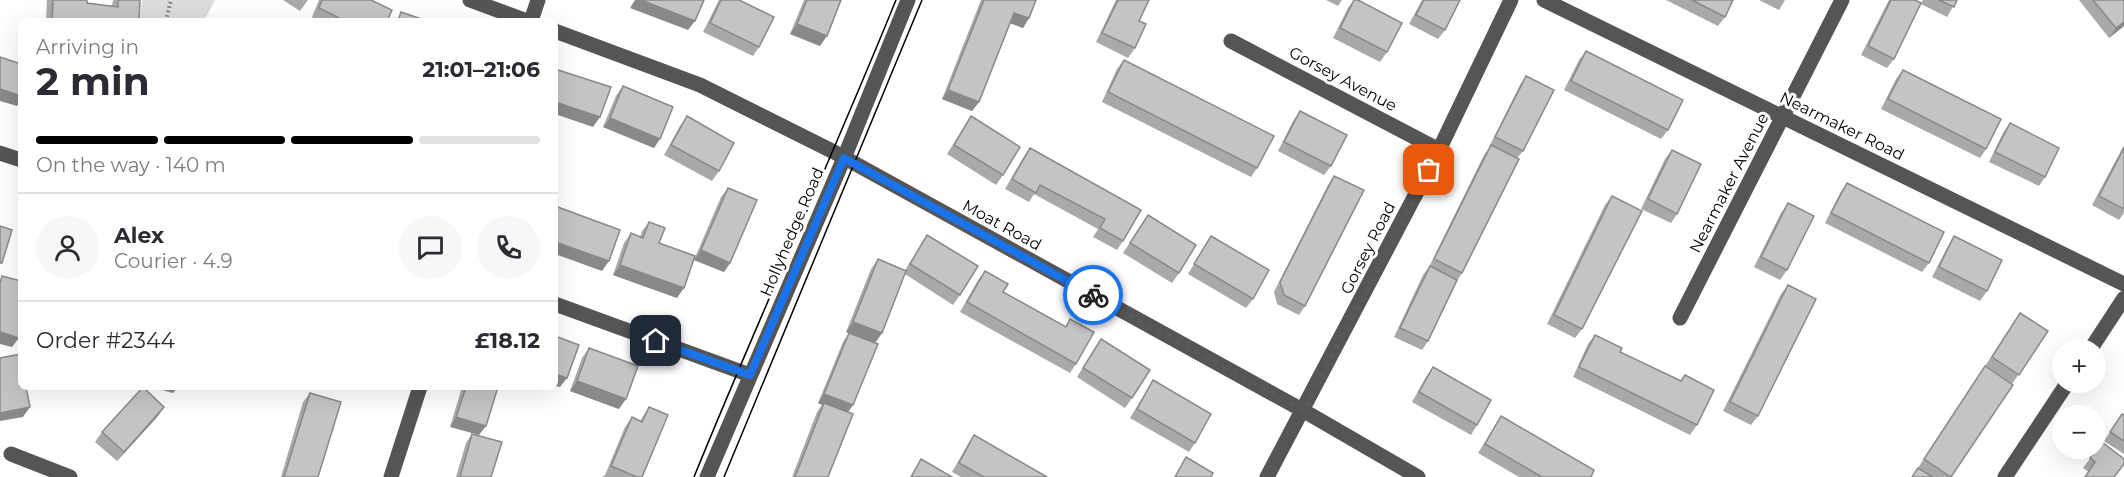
<!DOCTYPE html>
<html lang="en">
<head>
<meta charset="utf-8">
<style>
	:root { --surface:#fff; --page:#f7f7f7; --text:#2b2b33; --muted:#7c7c81; --line:#e1e1e2; --accent:#000 }
	body { margin:0; font-family:Montserrat,sans-serif; background:var(--page); color:var(--text); height:100vh; display:flex; flex-direction:column; font-size:22px; white-space:nowrap }
	* { box-sizing:border-box; margin:0 }
	p { font-size:20px; color:var(--muted) }
	.icon { flex:none; width:33px; height:33px; fill:none; stroke:currentColor; stroke-width:2; stroke-linecap:round; stroke-linejoin:round }
	.map { position:relative; flex:1; overflow:hidden }
	.sheet { position:absolute; left:18px; top:18px; width:540px; height:372px; display:flex; flex-direction:column; background:var(--surface); border-radius:9px; box-shadow:0 6px 24px #0002 }
	.sheet>* { flex:none }
	.buttons { position:absolute; left:2052px; top:339px; display:grid; gap:12px }
	.buttons a { display:grid; place-items:center; width:54px; height:54px; border-radius:50%; background:var(--surface); box-shadow:0 6px 24px #0002; font-size:30px }
	.pin { position:absolute; display:grid; place-items:center; width:51px; height:51px; color:#fff; margin:-26px; border-radius:12px; box-shadow:0 3px 9px #0006 }
	.courier { position:absolute; display:grid; place-items:center; width:60px; height:60px; margin:-30px; border:4px solid #1a73e8; border-radius:50%; background:#fff; color:#222; box-shadow:0 2px 8px #0007 }
	.headline em { font-style:normal; font-weight:700 }
	.headline div { display:flex; flex-direction:column-reverse }
	.headline { display:flex; align-items:center; justify-content:space-between; height:102px; padding:0 18px }
	h1 { font-size:39px; font-weight:700; line-height:45px }
	.bar { display:grid; grid-template-columns:repeat(4,1fr); gap:9px 6px; align-content:center; height:72px; padding:0 18px }
	.bar i { height:8px; border-radius:4px; background:var(--line) }
	.bar .selected { background:var(--accent) }
	.bar p { grid-column:span 4 }
	.line { display:flex; align-items:center; gap:15px; padding:0 18px; border-top:2px solid var(--line) }
	.line div { flex:1 }
	.round { display:grid; place-items:center; flex:none; width:63px; height:63px; border-radius:32px; background:var(--page) }
	.map>svg:first-child { display:block }
	.green { fill:#dcdcdc }
	.lines { fill:none; stroke-linecap:round; stroke-linejoin:round }
	.path { stroke:#777; stroke-width:4; stroke-dasharray:1.5 3; stroke-linecap:butt }
	.minor { stroke:#555; stroke-width:15 }
	.tram { stroke:#000; stroke-width:1.5 }
	.wall { fill:#a9a9a9 }
	.shaded-wall { fill:#898989 }
	.building { fill:#c4c4c4; stroke:#898989; stroke-width:1.5 }
	.done { stroke:#595959; stroke-width:6; stroke-dasharray:0 10.8 }
	.route { stroke:#1a73e8; stroke-width:8 }
	.labels { text-anchor:middle; dominant-baseline:central; stroke-width:6; stroke-linejoin:round; paint-order:stroke }
	.street-label { font-size:16px; fill:#000; stroke:#fff }
</style>
</head>
<body>
<div class="map">
<svg width="2124" height="477" viewBox="0 0 2124 477">
	<rect width="100%" height="100%" fill="#fff"/>
	<!-- green -->
	<polygon class="green" points="142,0 215,0 204,21 140,21"/>
	<g class="lines">
		<!-- path -->
		<polyline class="path" points="166,21 171,0"/>
		<!-- minor -->
		<g class="minor">
			<polyline points="470,0 527,21"/>
			<polyline points="1544,0 2124,284"/>
			<polyline points="531,21 538,0"/>
			<polyline points="555,31 700,85 834,152 1304,411 1418,477"/>
			<polyline points="1231,41 1439,150"/>
			<polyline points="0,153 21,160"/>
			<polyline points="555,304 750,375"/>
			<polyline points="1680,318 1842,0"/>
			<polyline points="2090,350 2124,298"/>
			<polyline points="11,454 70,477"/>
			<polyline points="391,477 420,387"/>
			<polyline points="707,477 844,158 908,0"/>
			<polyline points="1267,477 1439,150 1511,0"/>
			<polyline points="2005,477 2068,382"/>
		</g>
		<!-- tram -->
		<g class="tram">
			<path d="M694,477C759,317 831,160 896,0"/>
			<polyline points="724,477 922,0"/>
		</g>
	</g>
	<!-- wall -->
	<g class="wall">
		<polygon points="47,0 87,0 87,3 112,6 113,0 140,0 139,21 46,21"/>
		<polygon points="283,0 308,0 300,11"/>
		<polygon points="319,0 371,0 387,21 319,21 312,17"/>
		<polygon points="719,0 739,0 759,47 753,56 703,32"/>
		<polygon points="804,0 841,0 820,46 790,34"/>
		<polygon points="981,0 1036,0 1029,18 1023,28 1010,23 979,102 972,111 942,99"/>
		<polygon points="1116,0 1149,0 1139,21 1135,48 1128,58 1096,42"/>
		<polygon points="1326,0 1342,0 1338,6"/>
		<polygon points="1354,0 1387,52 1380,62 1333,38 1348,8"/>
		<polygon points="1422,0 1460,0 1445,30 1438,39 1409,24"/>
		<polygon points="1666,0 1733,0 1725,17 1718,26"/>
		<polygon points="1759,0 1785,0 1779,10"/>
		<polygon points="1889,0 1915,0 1921,3 1923,0 1957,0 1947,17 1921,4 1894,59 1887,68 1861,55"/>
		<polygon points="2079,0 2124,0 2124,26 2109,38"/>
		<polygon points="1586,51 1668,130 1661,139 1564,90 1579,60"/>
		<polygon points="1124,60 1257,168 1251,177 1102,102 1117,69"/>
		<polygon points="1903,70 1986,149 1980,158 1881,109 1896,79"/>
		<polygon points="1526,76 1523,151 1517,158 1462,273 1456,283 1428,341 1422,350 1394,337 1423,275 1429,267 1484,155 1490,147 1489,147 1520,85"/>
		<polygon points="623,86 654,148 603,127 616,96"/>
		<polygon points="1300,111 1331,166 1324,175 1278,151 1293,121"/>
		<polygon points="687,116 719,171 712,181 664,155 680,126"/>
		<polygon points="971,116 1003,175 996,185 947,154"/>
		<polygon points="2010,123 2045,177 2039,186 1989,162 2003,133"/>
		<polygon points="2124,145 2124,213 2119,220 2092,205"/>
		<polygon points="1030,148 1141,210 1123,241 1117,250 1093,237 1098,229 1034,194 1029,202 1005,189 1023,158"/>
		<polygon points="1672,150 1677,214 1671,223 1641,209 1665,159"/>
		<polygon points="1334,176 1305,306 1299,315 1277,304 1274,292 1328,185"/>
		<polygon points="1847,183 1929,263 1922,272 1825,223 1840,193"/>
		<polygon points="728,188 730,263 724,272 694,260 721,197"/>
		<polygon points="1612,196 1582,329 1575,338 1547,324 1605,205"/>
		<polygon points="1788,203 1787,270 1780,280 1754,267 1781,213"/>
		<polygon points="1148,215 1179,273 1172,283 1123,253"/>
		<polygon points="649,222 659,243 677,298 613,275 624,243 631,233 640,237 642,231"/>
		<polygon points="927,235 960,295 953,305 905,274 882,333 875,343 848,412 828,477 792,477 817,412 822,405 818,403 843,342 849,333 846,332 871,269 878,259 905,270"/>
		<polygon points="1211,236 1253,299 1246,308 1188,274"/>
		<polygon points="1954,236 1987,291 1980,301 1932,277 1948,246"/>
		<polygon points="985,271 1003,292 1065,327 1070,319 1076,364 1070,373 960,312 978,280"/>
		<polygon points="1788,285 1758,416 1751,425 1723,411 1781,294"/>
		<polygon points="2014,322 2048,331 2012,384 1985,366"/>
		<polygon points="1595,335 1620,352 1697,425 1690,435 1573,377 1588,344"/>
		<polygon points="1101,339 1132,398 1125,408 1077,377"/>
		<polygon points="589,348 619,409 570,391 582,358"/>
		<polygon points="1433,367 1477,425 1471,435 1412,402 1426,377"/>
		<polygon points="1978,376 1951,477 1912,477"/>
		<polygon points="1153,380 1195,443 1189,452 1130,418"/>
		<polygon points="462,387 498,387 450,427"/>
		<polygon points="310,393 318,477 281,477 303,402"/>
		<polygon points="649,407 642,477 602,477 605,475 625,427 632,417 640,421"/>
		<polygon points="2122,414 2124,415 2124,454 2104,441"/>
		<polygon points="158,416 117,461 95,442 102,432"/>
		<polygon points="1501,416 1591,477 1519,477 1478,453"/>
		<polygon points="472,434 491,477 456,477 466,443"/>
		<polygon points="974,435 1047,477 961,477 952,472 968,444"/>
		<polygon points="2102,442 2115,477 2089,472 2083,468"/>
	</g>
	<!-- shaded-wall -->
	<g class="shaded-wall">
		<polygon points="635,0 641,0 695,21 688,30 630,8"/>
		<polygon points="1014,13 1029,18 1023,28 1007,22"/>
		<polygon points="2124,22 2124,26 2109,38 2116,28"/>
		<polygon points="797,24 827,36 820,46 790,34"/>
		<polygon points="0,89 21,96 21,100 17,106 0,101"/>
		<polygon points="948,90 979,102 972,111 942,99"/>
		<polygon points="555,102 600,117 593,127 555,114"/>
		<polygon points="610,118 660,139 654,148 603,127"/>
		<polygon points="555,242 609,261 602,271 555,254"/>
		<polygon points="701,250 730,263 724,272 694,260"/>
		<polygon points="620,265 684,288 677,298 613,275"/>
		<polygon points="853,322 882,333 875,343 846,332"/>
		<polygon points="0,332 19,338 12,347 0,344"/>
		<polygon points="555,374 567,378 560,387 555,386"/>
		<polygon points="577,381 626,399 619,409 570,391"/>
		<polygon points="151,387 178,387 173,393"/>
		<polygon points="824,394 853,405 846,415 824,403 822,405 818,403"/>
		<polygon points="30,407 23,417 0,421 0,413"/>
		<polygon points="164,407 158,416 117,461 124,452"/>
		<polygon points="456,417 486,426 479,435 450,427"/>
	</g>
	<!-- building -->
	<g class="building">
		<polygon points="53,0 87,0 87,3 118,7 118,0 140,0 139,21 118,20 118,21 52,21"/>
		<polygon points="322,0 371,0 392,10 387,21 345,21 319,8"/>
		<polygon points="641,0 704,0 695,21"/>
		<polygon points="721,0 739,0 774,17 759,47 710,23"/>
		<polygon points="807,0 841,0 827,36 797,24"/>
		<polygon points="984,0 1036,0 1029,18 1014,13 979,102 948,90"/>
		<polygon points="1118,0 1149,0 1139,21 1146,24 1135,48 1102,33"/>
		<polygon points="1354,0 1358,0 1402,23 1387,52 1340,28"/>
		<polygon points="1424,0 1460,0 1445,30 1416,15"/>
		<polygon points="1692,0 1733,0 1725,17"/>
		<polygon points="1891,0 1915,0 1921,3 1894,59 1868,46"/>
		<polygon points="1939,0 1957,0 1954,7"/>
		<polygon points="2093,0 2124,0 2124,22 2116,28"/>
		<polygon points="401,12 427,21 398,21"/>
		<polygon points="1586,51 1683,100 1668,130 1571,81"/>
		<polygon points="0,57 21,64 21,96 0,89"/>
		<polygon points="1124,60 1274,136 1257,168 1108,92"/>
		<polygon points="555,69 611,87 600,117 555,102"/>
		<polygon points="1903,70 2001,119 1986,149 1888,99"/>
		<polygon points="1526,76 1554,90 1523,151 1495,137"/>
		<polygon points="623,86 673,107 660,139 610,118"/>
		<polygon points="1300,111 1347,135 1331,166 1284,142"/>
		<polygon points="687,116 734,143 719,171 671,145"/>
		<polygon points="971,116 1020,147 1003,175 954,145"/>
		<polygon points="2010,123 2059,148 2045,177 1995,152"/>
		<polygon points="1491,145 1519,159 1462,273 1434,259"/>
		<polygon points="1030,148 1141,210 1123,241 1100,228 1105,219 1040,185 1036,193 1012,179"/>
		<polygon points="2124,148 2124,209 2099,196"/>
		<polygon points="1672,150 1701,164 1677,214 1648,199"/>
		<polygon points="1334,176 1364,190 1305,306 1284,295 1280,282"/>
		<polygon points="1847,183 1944,232 1929,263 1831,213"/>
		<polygon points="728,188 757,200 730,263 701,250"/>
		<polygon points="1612,196 1642,211 1582,329 1554,315"/>
		<polygon points="1788,203 1814,216 1787,270 1761,257"/>
		<polygon points="555,206 620,230 609,261 555,242"/>
		<polygon points="1148,215 1196,245 1179,273 1130,243"/>
		<polygon points="649,222 665,228 659,243 695,256 684,288 620,265 631,233 643,238"/>
		<polygon points="0,226 12,230 2,263 0,263"/>
		<polygon points="927,235 978,266 960,295 910,264"/>
		<polygon points="1211,236 1269,270 1253,299 1194,264"/>
		<polygon points="1954,236 2002,260 1987,291 1939,267"/>
		<polygon points="878,259 906,271 882,333 853,322"/>
		<polygon points="1430,266 1457,280 1428,341 1400,328"/>
		<polygon points="985,271 1008,284 1003,292 1066,327 1070,319 1094,332 1076,364 967,302"/>
		<polygon points="2,276 21,281 21,331 19,338 0,332 0,283"/>
		<polygon points="1788,285 1816,299 1758,416 1730,402"/>
		<polygon points="2020,313 2048,331 2019,375 1992,357"/>
		<polygon points="849,333 878,344 853,405 824,394"/>
		<polygon points="1595,335 1622,348 1620,352 1681,381 1685,375 1714,390 1697,425 1579,367"/>
		<polygon points="555,336 579,345 567,378 555,374"/>
		<polygon points="1101,339 1150,370 1132,398 1083,368"/>
		<polygon points="589,348 638,366 626,399 577,381"/>
		<polygon points="21,354 21,387 26,387 30,407 0,413 0,358"/>
		<polygon points="1985,366 2013,385 1951,477 1924,459"/>
		<polygon points="1433,367 1491,400 1477,425 1419,392"/>
		<polygon points="1153,380 1211,414 1195,443 1137,409"/>
		<polygon points="143,387 164,407 124,452 102,432"/>
		<polygon points="466,387 498,387 486,426 456,417"/>
		<polygon points="310,393 341,402 318,477 284,477"/>
		<polygon points="824,403 853,414 828,477 795,477"/>
		<polygon points="649,407 668,415 642,477 637,477 611,466 632,417 642,422"/>
		<polygon points="2122,414 2124,415 2124,441 2110,432"/>
		<polygon points="1501,416 1594,470 1591,477 1542,477 1485,444"/>
		<polygon points="472,434 502,442 491,477 460,477"/>
		<polygon points="974,435 1047,477 984,477 959,463"/>
		<polygon points="2102,442 2124,459 2124,464 2114,477 2085,477 2095,462 2090,458"/>
		<polygon points="1186,457 1213,473 1211,477 1175,477"/>
		<polygon points="921,459 952,477 911,477"/>
		<polygon points="1918,468 1933,477 1912,477"/>
	</g>
	<g class="lines">
		<!-- done -->
		<polyline class="done" points="1093,295 1304,411 1429,170"/>
		<!-- route -->
		<polyline class="route" points="656,341 750,375 844,158 1093,295"/>
	</g>
	<g class="labels">
		<!-- street labels -->
		<g class="street-label">
			<text transform="translate(1343 79) rotate(28)">Gorsey Avenue</text>
			<text transform="translate(1842 126) rotate(26)">Nearmaker Road</text>
			<text transform="translate(1729 183) rotate(-63)">Nearmaker Avenue</text>
			<text transform="translate(1002 225) rotate(29)">Moat Road</text>
			<text transform="translate(792 232) rotate(-67)">Hollyhedge Road</text>
			<text transform="translate(1368 248) rotate(-63)">Gorsey Road</text>
		</g>
	</g>
</svg>
<div class="buttons">
<a>+</a>
<a>−</a>
</div>
<div class="pin" style="left:1429px;top:170px;background:#ea580c"><svg class="icon" aria-label="bag" viewBox="0 0 24 24"><path d="M5 8h14l-1 12H6zM9 8a3 3 0 0 1 6 0"/></svg></div>
<div class="pin" style="left:656px;top:341px;background:#1f2937"><svg class="icon" aria-label="home" viewBox="0 0 24 24"><path d="M3 11l9-7 9 7M6 9v11h12V9"/></svg></div>
<div class="courier" style="left:1093px;top:295px"><svg class="icon" aria-label="bike" viewBox="0 0 24 24"><circle cx="6" cy="16" r="4"/><circle cx="18" cy="16" r="4"/><path d="M6 16l4-8h5l3 8M10 8l3 8H6M13 5h3"/></svg></div>
<section class="sheet">
<div class="headline"><div><h1>2 min</h1><p>Arriving in</p></div><em>21:01–21:06</em></div>
<div class="bar"><i class="selected"></i><i class="selected"></i><i class="selected"></i><i></i><p>On the way · 140 m</p></div>
<div class="line" style="height:108px"><a class="round"><svg class="icon" aria-label="person" viewBox="0 0 24 24"><circle cx="12" cy="8" r="4"/><path d="M4 21q1-7 8-7t8 7"/></svg></a><div><b>Alex</b><p>Courier · 4.9</p></div><a class="round"><svg class="icon" aria-label="chat" viewBox="0 0 24 24"><path d="M4 5h16v11H9l-5 4z"/></svg></a><a class="round"><svg class="icon" aria-label="phone" viewBox="0 0 24 24"><path d="M5 4h4l2 5-3 2q2 4 5 5l2-3 5 2v4C11 20 4 13 5 4z"/></svg></a></div>
<div class="line" style="height:78px"><div>Order #2344</div><b>£18.12</b></div>
</section>
</div>
</body>
</html>
